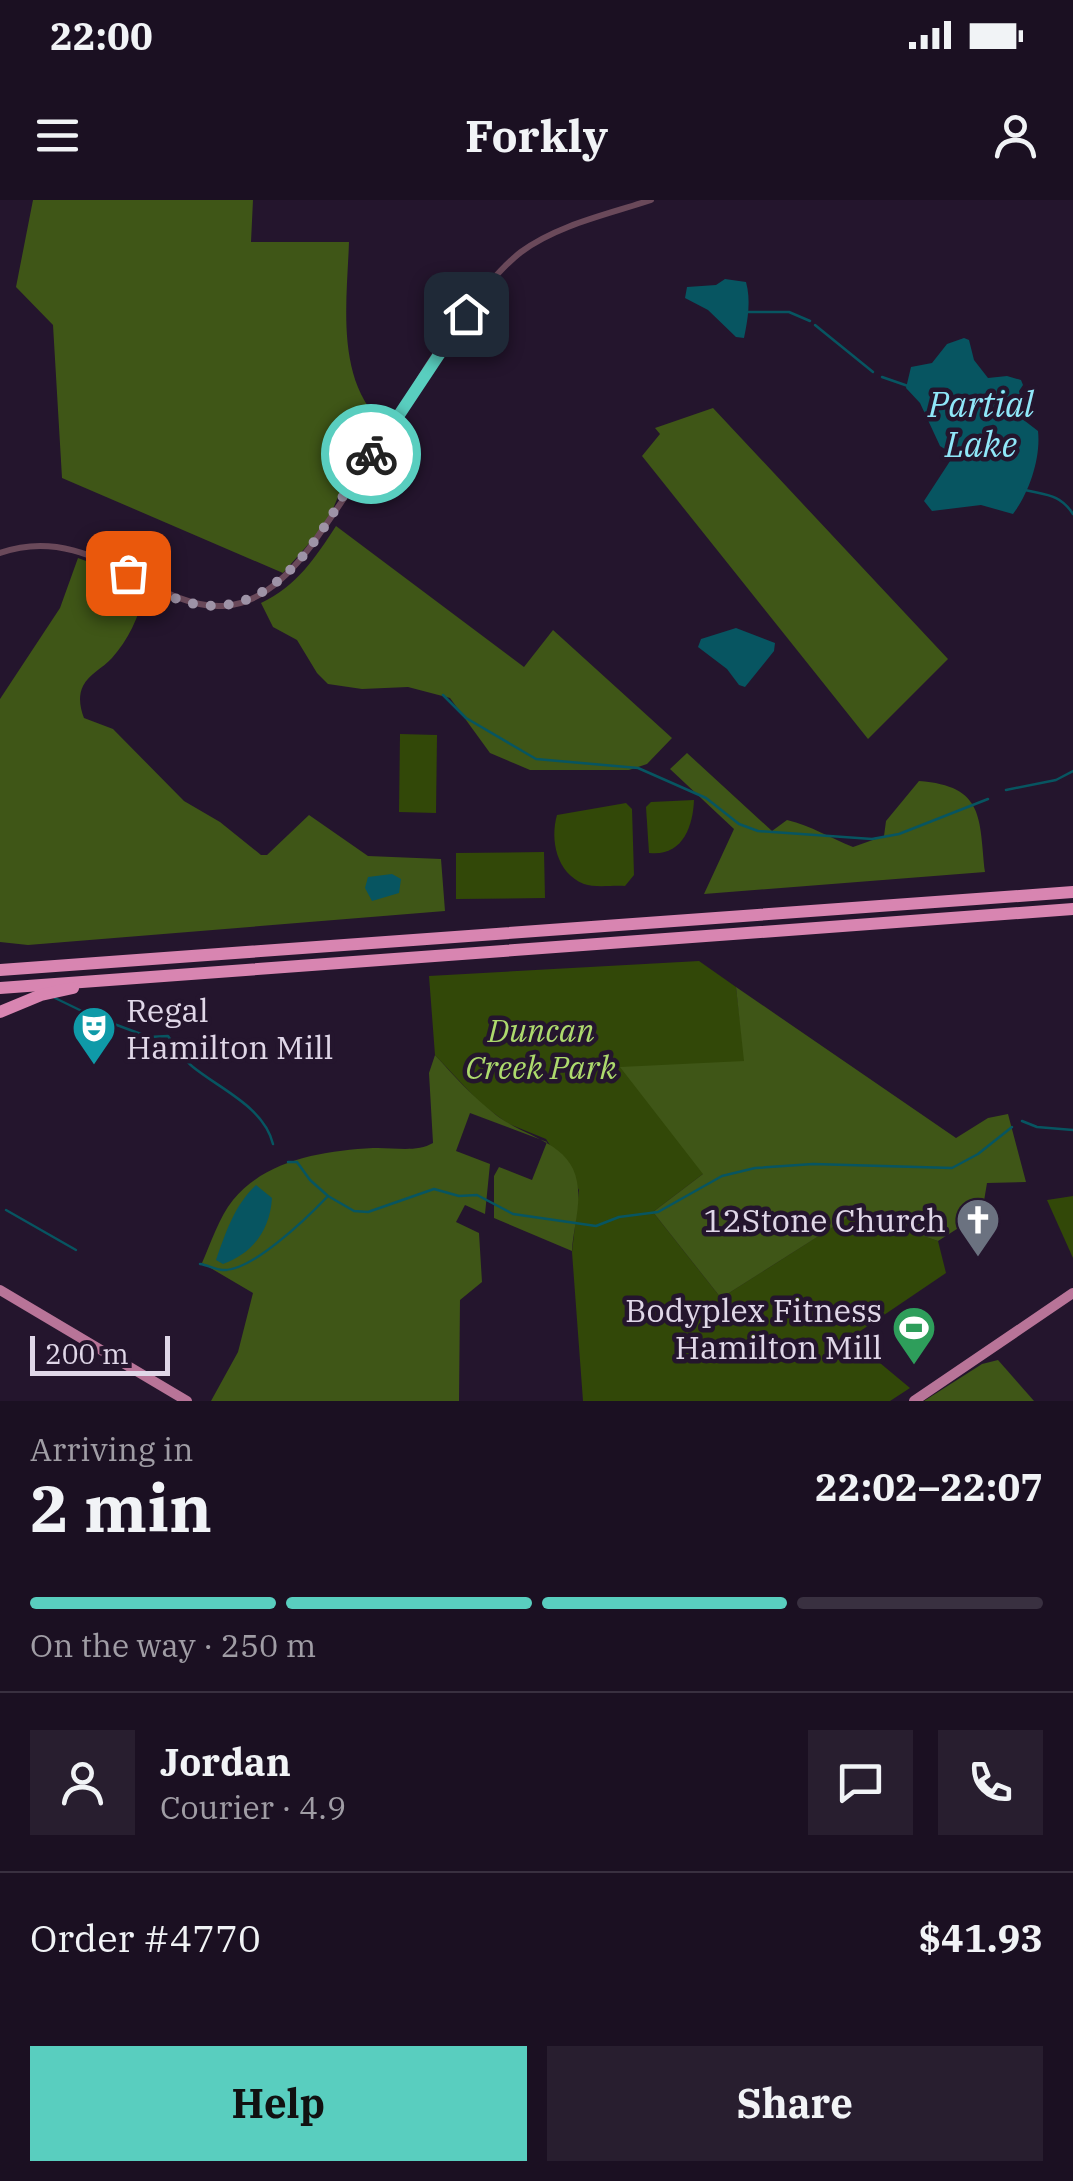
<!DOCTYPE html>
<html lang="en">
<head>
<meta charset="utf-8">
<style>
	:root { --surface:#1b1022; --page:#281e2f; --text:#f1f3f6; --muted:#a09da5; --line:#393040; --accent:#59cebf }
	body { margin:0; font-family:"IBM Plex Serif",serif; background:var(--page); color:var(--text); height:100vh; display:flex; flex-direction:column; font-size:38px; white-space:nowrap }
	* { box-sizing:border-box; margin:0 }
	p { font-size:32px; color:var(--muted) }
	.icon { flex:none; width:55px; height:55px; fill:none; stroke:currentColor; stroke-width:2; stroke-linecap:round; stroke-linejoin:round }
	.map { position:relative; height:1201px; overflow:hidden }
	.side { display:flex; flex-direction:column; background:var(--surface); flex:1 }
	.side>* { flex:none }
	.scale { position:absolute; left:30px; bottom:25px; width:140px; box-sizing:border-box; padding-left:10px; border:5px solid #e0d7e8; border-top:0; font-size:28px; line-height:35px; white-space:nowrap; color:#e0d7e8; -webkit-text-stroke:8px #24152d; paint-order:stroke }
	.pin { position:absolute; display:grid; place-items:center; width:85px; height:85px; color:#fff; margin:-42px; border-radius:20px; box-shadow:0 5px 15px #0006 }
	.courier { position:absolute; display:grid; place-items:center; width:100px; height:100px; margin:-50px; border:8px solid #59cebf; border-radius:50%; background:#fff; color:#222; box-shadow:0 2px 12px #0007 }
	.summary em { font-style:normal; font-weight:700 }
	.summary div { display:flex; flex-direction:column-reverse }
	.summary { display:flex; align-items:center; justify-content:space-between; height:170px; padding:0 30px }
	h1 { font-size:65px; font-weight:700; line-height:75px }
	.bar { display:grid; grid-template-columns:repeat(4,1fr); gap:15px 10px; align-content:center; height:120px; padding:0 30px }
	.bar i { height:12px; border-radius:8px; background:var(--line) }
	.bar .on { background:var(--accent) }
	.bar p { grid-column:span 4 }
	.line { display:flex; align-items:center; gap:25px; padding:0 30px; border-top:2px solid var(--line) }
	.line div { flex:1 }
	.round { display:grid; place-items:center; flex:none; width:105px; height:105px; border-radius:0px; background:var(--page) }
	.cta { display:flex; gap:20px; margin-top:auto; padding:20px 30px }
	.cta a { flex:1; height:115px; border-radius:0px; background:var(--accent); color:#111; font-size:40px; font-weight:700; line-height:115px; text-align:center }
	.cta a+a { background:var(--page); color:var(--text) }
	.status { display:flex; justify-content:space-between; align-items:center; height:70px; padding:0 50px; background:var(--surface); direction:ltr }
	.status svg { height:28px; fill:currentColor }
	header { display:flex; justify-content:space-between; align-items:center; height:130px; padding:0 30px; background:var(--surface); font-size:45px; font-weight:700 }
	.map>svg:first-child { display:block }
	.green { fill:#324808 }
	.forest { fill:#3f5617 }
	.water { fill:#075561 }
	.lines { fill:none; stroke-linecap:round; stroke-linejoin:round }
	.stream { stroke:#075561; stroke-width:2.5 }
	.minor { stroke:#6a495a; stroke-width:6 }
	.major { stroke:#b87498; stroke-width:10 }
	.highway { stroke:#d885b1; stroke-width:12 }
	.done { stroke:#9e93a7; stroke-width:10; stroke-dasharray:0 18 }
	.route { stroke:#59cebf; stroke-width:12 }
	.labels { text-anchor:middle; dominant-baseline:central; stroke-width:9; stroke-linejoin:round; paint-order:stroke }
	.poi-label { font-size:32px; fill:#e0d7e8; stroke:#24152d; text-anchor:end }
	.park-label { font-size:32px; font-style:italic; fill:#adda6d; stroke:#24152d }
	.water-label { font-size:35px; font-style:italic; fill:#90e7f9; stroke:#24152d }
</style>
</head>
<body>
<div class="status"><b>22:00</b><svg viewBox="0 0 49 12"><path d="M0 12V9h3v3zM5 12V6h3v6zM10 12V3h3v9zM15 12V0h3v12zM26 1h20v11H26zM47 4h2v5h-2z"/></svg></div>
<header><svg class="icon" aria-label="menu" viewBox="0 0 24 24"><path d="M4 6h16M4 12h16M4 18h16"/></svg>Forkly<svg class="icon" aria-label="person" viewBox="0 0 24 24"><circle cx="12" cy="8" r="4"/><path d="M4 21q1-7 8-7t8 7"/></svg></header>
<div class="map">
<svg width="1073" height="1201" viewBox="0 0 1073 1201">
	<rect width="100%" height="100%" fill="#24152d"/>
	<!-- green -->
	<g class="green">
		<polygon points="400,534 437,535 436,613 399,612"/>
		<path d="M694,600C693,627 682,657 649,653L646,607L651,602Z"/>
		<path d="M626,603L632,609L634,675L625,686C613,685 595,688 584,684C556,673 550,639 557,615Z"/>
		<polygon points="544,652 545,698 456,699 456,653"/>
		<polygon points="699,761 736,787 745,861 703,974 653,1012 721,1098 856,1012 938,1041 946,1073 850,1138 910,1188 890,1201 583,1201 572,1052 579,990 546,939 507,923 480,903 435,855 429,776"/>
		<polygon points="1073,996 1073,1058 1047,1000"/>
	</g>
	<!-- forest -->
	<g class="forest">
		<path d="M33,0H253L251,42H349C347,102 335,179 383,224L351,266L327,323L283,373L62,278L53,125L16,87Z"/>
		<polygon points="713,208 948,459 868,539 642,256 660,234 655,228"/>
		<path d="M336,326L524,467L553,430L672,538L647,564L629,570H530L490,553L450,498L408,487L362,489L328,484L317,473L297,440L273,427L261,403C296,387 316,357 336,326Z"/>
		<path d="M78,358L102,367L144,394C139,417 128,440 112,458C103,468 89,474 83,486C78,496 80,508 84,518L113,529L184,601L220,622L261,655H267L309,615L368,656L441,659L445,711L28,745L0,742V499L60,408Z"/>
		<path d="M687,553L772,631L787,620C812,626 830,638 853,647L884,636L886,621L919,581C985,586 979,618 985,672L704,694L734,629L670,569Z"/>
		<polygon points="736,787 956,938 988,918 1008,914 1026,982 987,983 982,1013 938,1041 855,1013 721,1098 653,1012 703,974 620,867 744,861"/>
		<path d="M435,855C454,876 473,897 496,915C527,939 575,942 578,989C580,1009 573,1031 572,1051L494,1018V976L499,967L532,980L547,942L470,913L456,951L490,964L485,1014L465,1005L456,1022L479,1033L482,1082L460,1100L459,1201H211L238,1152L253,1093L202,1063C211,1043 219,1017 233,1000C267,959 323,951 373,948C392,947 416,953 433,943L429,873Z"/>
		<polygon points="998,1160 1034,1201 924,1201 982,1164"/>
	</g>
	<!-- water -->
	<g class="water">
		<path d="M725,79L746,82C751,100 748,119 744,138L736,137L708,110L685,98L687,87L716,85Z"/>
		<path d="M964,138L969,140L974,160L988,178L1007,176L1021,180L1023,185L1019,191L1025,221L1038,231C1041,258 1029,293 1013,314L981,305L932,311L924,301L952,258L948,251L940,246L920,203L906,188L911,167L932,163L947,144Z"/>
		<polygon points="736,428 775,443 774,451 745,487 739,485 727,469 698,447 701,439"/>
		<polygon points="392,674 401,679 399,693 372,701 365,688 368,677"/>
		<path d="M256,985L272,998C270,1030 253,1053 223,1064L216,1060C226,1032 234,1006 256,985Z"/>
	</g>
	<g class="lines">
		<!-- stream -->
		<g class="stream">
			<polyline points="748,112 789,112 810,121"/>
			<polyline points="815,125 873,172"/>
			<polyline points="882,177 908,186"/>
			<path d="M1025,290C1046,295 1060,294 1073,314"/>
			<polyline points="443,495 466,518 536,559 638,568 706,598 739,624 758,631 872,639 899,634 988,599"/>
			<polyline points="1006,590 1056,580 1073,571"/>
			<path d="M55,798L90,815L149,837L168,836C175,846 184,860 193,867C220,889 264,907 273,944"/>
			<polyline points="1022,921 1037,927 1073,930"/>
			<polyline points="288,962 297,962 310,980 328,996 354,1011 368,1012 434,989 459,996 477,995 513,1014 596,1026 619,1017 658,1012 722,976 755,968 813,964 952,968 978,954 1012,927"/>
			<polyline points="6,1010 76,1050"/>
			<path d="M200,1064C208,1065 215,1070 223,1070C251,1072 307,1018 327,997"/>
		</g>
		<!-- minor -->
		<g class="minor">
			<circle cx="383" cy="238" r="11"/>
			<path d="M393,236C402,192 484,80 521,52C557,25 609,14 651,0"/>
			<path d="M0,353C128,307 199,504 316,339C336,309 365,274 372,238"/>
		</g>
		<!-- major -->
		<g class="major">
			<polyline points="0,1090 187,1201"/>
			<polyline points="914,1201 1073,1093"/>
		</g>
		<!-- highway -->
		<g class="highway">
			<polyline points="0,770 1073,692"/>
			<polyline points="0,788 1073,709"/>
			<polyline points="0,812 41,795 73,788"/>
		</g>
	</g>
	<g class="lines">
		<!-- done -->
		<path class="done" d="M128,373C145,382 164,395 183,401C251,422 297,371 330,318C343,298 355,271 371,254"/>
		<!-- route -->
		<polyline class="route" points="371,254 392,243 397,218 466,114"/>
	</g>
	<!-- icons -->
	<defs>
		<symbol id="theatre-pin" viewBox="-11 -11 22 30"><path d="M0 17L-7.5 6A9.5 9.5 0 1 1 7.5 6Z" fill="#0f9aa8" stroke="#24152d"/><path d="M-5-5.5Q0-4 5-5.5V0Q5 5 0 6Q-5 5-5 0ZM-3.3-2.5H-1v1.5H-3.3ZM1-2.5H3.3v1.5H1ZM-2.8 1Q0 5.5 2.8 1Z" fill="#fff"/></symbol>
		<symbol id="church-pin" viewBox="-11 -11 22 30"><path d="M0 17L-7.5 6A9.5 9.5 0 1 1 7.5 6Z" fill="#6b7280" stroke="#24152d"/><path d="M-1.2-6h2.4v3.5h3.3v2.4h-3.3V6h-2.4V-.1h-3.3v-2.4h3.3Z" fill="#fff"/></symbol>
		<symbol id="stadium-pin" viewBox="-11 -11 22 30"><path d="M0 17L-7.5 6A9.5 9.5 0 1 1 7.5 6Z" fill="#2e9e5b" stroke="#24152d"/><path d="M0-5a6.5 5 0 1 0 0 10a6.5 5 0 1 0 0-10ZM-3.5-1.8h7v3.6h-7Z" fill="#fff"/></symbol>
	</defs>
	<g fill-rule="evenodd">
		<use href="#theatre-pin" x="69" y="803" width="50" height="68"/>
		<use href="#church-pin" x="953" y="995" width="50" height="68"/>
		<use href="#stadium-pin" x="889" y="1103" width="50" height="68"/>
	</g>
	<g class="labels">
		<!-- poi labels -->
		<g class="poi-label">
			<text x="126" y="810" text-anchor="start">Regal<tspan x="126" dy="37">Hamilton Mill</tspan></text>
			<text x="946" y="1020">12Stone Church</text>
			<text x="882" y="1110">Bodyplex Fitness<tspan x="882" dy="37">Hamilton Mill</tspan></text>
		</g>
		<!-- park labels -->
		<g class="park-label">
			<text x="541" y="830">Duncan<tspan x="541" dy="37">Creek Park</tspan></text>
		</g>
		<!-- water labels -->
		<g class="water-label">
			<text x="981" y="204">Partial<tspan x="981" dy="40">Lake</tspan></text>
		</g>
	</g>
</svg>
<div class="scale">200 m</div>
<div class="pin" style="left:128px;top:373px;background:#ea580c"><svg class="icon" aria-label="bag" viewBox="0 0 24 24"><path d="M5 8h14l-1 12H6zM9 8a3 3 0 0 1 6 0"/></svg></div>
<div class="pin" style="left:466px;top:114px;background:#1f2937"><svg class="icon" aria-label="home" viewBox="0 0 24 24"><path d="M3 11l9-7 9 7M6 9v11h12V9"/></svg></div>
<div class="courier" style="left:371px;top:254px"><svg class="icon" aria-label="bike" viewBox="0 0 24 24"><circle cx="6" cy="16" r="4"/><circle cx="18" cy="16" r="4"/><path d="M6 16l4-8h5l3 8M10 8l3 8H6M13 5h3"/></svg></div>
</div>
<section class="side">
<div class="summary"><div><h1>2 min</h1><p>Arriving in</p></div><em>22:02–22:07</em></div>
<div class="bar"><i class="on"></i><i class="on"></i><i class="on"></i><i></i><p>On the way · 250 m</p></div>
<div class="line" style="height:180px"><a class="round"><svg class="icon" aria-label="person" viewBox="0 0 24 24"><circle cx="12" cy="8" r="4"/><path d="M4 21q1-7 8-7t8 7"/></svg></a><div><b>Jordan</b><p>Courier · 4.9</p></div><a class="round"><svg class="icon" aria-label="chat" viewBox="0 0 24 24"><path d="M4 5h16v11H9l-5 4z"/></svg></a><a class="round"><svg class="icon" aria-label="phone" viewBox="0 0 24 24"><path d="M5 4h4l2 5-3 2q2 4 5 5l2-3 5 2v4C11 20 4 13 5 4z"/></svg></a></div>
<div class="line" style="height:130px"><div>Order #4770</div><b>$41.93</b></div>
<div class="cta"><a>Help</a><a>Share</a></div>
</section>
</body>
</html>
